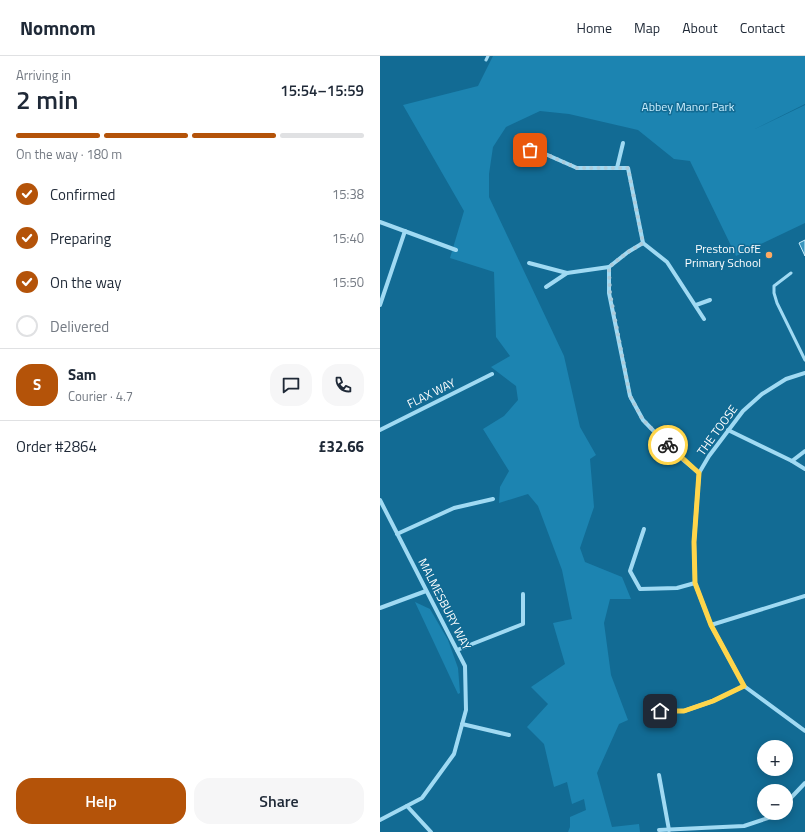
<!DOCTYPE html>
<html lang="en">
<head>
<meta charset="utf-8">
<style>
	:root { --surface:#fff; --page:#f6f6f7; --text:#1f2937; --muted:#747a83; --line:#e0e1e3; --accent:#b45309 }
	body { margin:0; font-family:"Titillium Web",sans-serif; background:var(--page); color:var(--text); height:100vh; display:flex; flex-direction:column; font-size:15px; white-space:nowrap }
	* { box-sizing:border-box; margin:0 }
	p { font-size:13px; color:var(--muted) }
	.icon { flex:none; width:22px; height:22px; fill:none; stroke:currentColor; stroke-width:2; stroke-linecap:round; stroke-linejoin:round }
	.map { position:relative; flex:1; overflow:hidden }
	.drawer { display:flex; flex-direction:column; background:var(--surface); width:380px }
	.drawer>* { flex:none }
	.buttons { position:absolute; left:377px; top:684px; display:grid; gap:8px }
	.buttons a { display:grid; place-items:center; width:36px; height:36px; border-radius:50%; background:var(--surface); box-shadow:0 2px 10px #0003; font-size:20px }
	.pin { position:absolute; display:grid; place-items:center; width:34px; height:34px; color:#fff; margin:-17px; border-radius:8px; box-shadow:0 2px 6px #0006 }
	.courier { position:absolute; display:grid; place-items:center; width:40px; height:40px; margin:-20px; border:3px solid #ffd54a; border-radius:50%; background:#fff; color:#222; box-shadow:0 1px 5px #0007 }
	.headline em { font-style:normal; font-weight:600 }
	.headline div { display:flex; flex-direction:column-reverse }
	.headline { display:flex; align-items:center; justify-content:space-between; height:68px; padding:0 16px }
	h1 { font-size:26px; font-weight:600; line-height:30px }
	.bar { display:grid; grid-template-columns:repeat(4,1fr); gap:6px 4px; align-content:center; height:48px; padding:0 16px }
	.bar i { height:5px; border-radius:3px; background:var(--line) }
	.bar .selected { background:var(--accent) }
	.bar p { grid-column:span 4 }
	.line { display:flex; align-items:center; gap:10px; padding:0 16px; border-top:1px solid var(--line) }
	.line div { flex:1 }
	.round { display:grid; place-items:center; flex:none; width:42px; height:42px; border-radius:16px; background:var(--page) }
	ol { padding:0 16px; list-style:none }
	li { display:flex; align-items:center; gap:12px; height:44px }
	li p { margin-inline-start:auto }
	li .icon { padding:4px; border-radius:50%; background:var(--accent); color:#fff; stroke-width:4 }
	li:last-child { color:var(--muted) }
	li i { width:22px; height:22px; border:2px solid var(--line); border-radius:50% }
	.primary-button { display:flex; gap:8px; margin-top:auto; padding:8px 16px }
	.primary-button a { flex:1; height:46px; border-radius:16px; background:var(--accent); color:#fff; font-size:16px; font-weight:600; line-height:46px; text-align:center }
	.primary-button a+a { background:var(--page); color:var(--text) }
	header { display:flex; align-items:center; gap:24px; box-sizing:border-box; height:56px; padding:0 20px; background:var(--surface); border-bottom:1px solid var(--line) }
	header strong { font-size:19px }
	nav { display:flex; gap:22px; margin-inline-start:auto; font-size:14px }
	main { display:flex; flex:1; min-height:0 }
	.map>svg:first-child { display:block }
	.green { fill:#1c84b1 }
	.building { fill:#3a95bd; stroke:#c8edfd }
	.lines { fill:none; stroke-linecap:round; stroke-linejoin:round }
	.lane { stroke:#a0daf3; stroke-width:3 }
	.street { stroke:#a0daf3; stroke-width:4 }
	.done { stroke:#accbda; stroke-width:4; stroke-dasharray:0 7.2 }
	.route { stroke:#ffd54a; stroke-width:5 }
	.poi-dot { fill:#ffaa62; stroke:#126b94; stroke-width:1.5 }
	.labels { text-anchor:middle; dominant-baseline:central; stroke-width:3; stroke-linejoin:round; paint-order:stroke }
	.park-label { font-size:12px; fill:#c8edfd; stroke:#126b94 }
	.poi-label { font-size:12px; fill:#fff; stroke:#126b94; text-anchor:end }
	.street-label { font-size:12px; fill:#fff; stroke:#126b94 }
</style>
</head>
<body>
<header>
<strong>Nomnom</strong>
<nav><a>Home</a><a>Map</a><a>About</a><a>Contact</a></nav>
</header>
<main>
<section class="drawer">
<div class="headline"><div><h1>2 min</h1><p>Arriving in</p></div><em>15:54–15:59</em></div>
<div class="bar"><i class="selected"></i><i class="selected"></i><i class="selected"></i><i></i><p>On the way · 180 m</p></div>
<ol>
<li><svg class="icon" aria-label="check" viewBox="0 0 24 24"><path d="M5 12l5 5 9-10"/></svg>Confirmed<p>15:38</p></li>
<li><svg class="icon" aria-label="check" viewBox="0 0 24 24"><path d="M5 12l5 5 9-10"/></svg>Preparing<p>15:40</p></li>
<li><svg class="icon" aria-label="check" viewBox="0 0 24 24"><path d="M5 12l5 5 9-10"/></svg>On the way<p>15:50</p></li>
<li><i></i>Delivered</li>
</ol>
<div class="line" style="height:72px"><b class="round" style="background:var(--accent);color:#fff">S</b><div><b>Sam</b><p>Courier · 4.7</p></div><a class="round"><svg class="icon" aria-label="chat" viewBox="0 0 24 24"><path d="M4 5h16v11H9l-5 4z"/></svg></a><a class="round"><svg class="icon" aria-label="phone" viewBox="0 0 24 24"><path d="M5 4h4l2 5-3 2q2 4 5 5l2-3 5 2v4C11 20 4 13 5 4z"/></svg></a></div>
<div class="line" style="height:52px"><div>Order #2864</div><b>£32.66</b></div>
<div class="primary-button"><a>Help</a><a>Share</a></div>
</section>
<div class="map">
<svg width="425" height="776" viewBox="0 0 425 776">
	<rect width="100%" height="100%" fill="#126b94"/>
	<!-- green -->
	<g class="green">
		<polygon points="113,0 425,0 425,48 373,74 425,49 425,167 356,200 310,105 294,103 258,74 189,58 160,55 126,71 113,91 109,118 109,141 184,300 200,371 216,399 210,403 214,451 200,492 205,506 242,521 251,543 230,543 224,567 231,619 248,664 239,668 217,717 232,771 259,768 260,776 188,776 190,771 190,761 206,754 204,743 192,748 187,726 174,731 164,688 147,671 168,648 151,631 185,608 173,567 192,563 182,514 158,450 148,438 119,447 120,431 129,415 103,373 124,360 138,344 136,330 111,311 130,300 116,281 114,216 70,202 84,155 23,49 98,30"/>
		<polygon points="35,546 50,553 68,584 78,612 80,637 78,638"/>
	</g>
	<!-- building -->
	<polygon class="building" points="425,184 425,200 419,187"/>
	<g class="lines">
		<!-- lane -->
		<g class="lane">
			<polyline points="106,4 108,0"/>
			<polyline points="411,217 394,230 394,237 397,247 425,304"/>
		</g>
		<!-- street -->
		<g class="street">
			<polyline points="137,92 163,97 197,112 248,112 263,187 248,196 229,211 229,237 250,340 263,364 296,398 319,417"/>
			<polyline points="237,112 243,87"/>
			<polyline points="0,166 76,194"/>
			<polyline points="263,187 287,206 324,263"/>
			<polyline points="149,207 187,217"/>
			<polyline points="166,231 187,217 229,211"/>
			<polyline points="0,249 25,175"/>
			<polyline points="316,249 330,244"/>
			<polyline points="425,317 406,323 382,338 363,355 329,400 319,417 314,486 315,527 331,569 364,630 425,675"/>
			<polyline points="0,374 112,318"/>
			<polyline points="348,374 412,405 425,413"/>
			<polyline points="412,405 425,395"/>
			<polyline points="0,444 85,610 86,654 74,698 42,742 0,764"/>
			<polyline points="264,473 250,515 260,533 297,532 315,527"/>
			<polyline points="17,478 74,452 113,443"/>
			<polyline points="0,552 46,535"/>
			<polyline points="331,569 425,540"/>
			<polyline points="77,594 143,568 143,538"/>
			<polyline points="268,655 304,655 333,645 364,630"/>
			<polyline points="82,668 129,679"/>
			<polyline points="279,719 289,774"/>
			<polyline points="406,747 425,727"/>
			<polyline points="27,750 51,776"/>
			<polyline points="279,774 364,770 394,760 397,757"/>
		</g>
	</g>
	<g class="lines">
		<!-- done -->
		<polyline class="done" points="150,94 163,97 197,112 248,112 263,187 248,196 229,211 230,237 250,340 263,364 288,389"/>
		<!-- route -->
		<polyline class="route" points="280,655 304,655 333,645 364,630 331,569 315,527 314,486 319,417 288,389"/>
	</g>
	<!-- markers -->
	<circle class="poi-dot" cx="389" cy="199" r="4"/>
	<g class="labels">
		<!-- park labels -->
		<g class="park-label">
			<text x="308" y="50">Abbey Manor Park</text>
		</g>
		<!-- poi labels -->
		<g class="poi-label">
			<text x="381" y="192">Preston CofE<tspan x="381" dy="14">Primary School</tspan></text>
		</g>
		<!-- street labels -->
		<g class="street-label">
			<text transform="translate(51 337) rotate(-26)">FLAX WAY</text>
			<text transform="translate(337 374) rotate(-54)">THE TOOSE</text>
			<text transform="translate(65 548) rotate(63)">MALMESBURY WAY</text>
		</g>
	</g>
</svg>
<div class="buttons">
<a>+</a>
<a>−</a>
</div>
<div class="pin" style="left:150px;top:94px;background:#ea580c"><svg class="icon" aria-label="bag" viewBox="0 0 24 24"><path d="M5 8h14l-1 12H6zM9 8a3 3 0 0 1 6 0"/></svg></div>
<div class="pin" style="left:280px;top:655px;background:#1f2937"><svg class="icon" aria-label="home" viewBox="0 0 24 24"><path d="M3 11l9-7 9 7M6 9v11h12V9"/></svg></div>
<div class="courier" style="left:288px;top:389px"><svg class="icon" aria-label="bike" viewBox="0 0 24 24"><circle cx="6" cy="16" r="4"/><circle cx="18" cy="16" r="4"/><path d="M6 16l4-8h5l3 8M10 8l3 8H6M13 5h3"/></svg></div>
</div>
</main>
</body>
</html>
